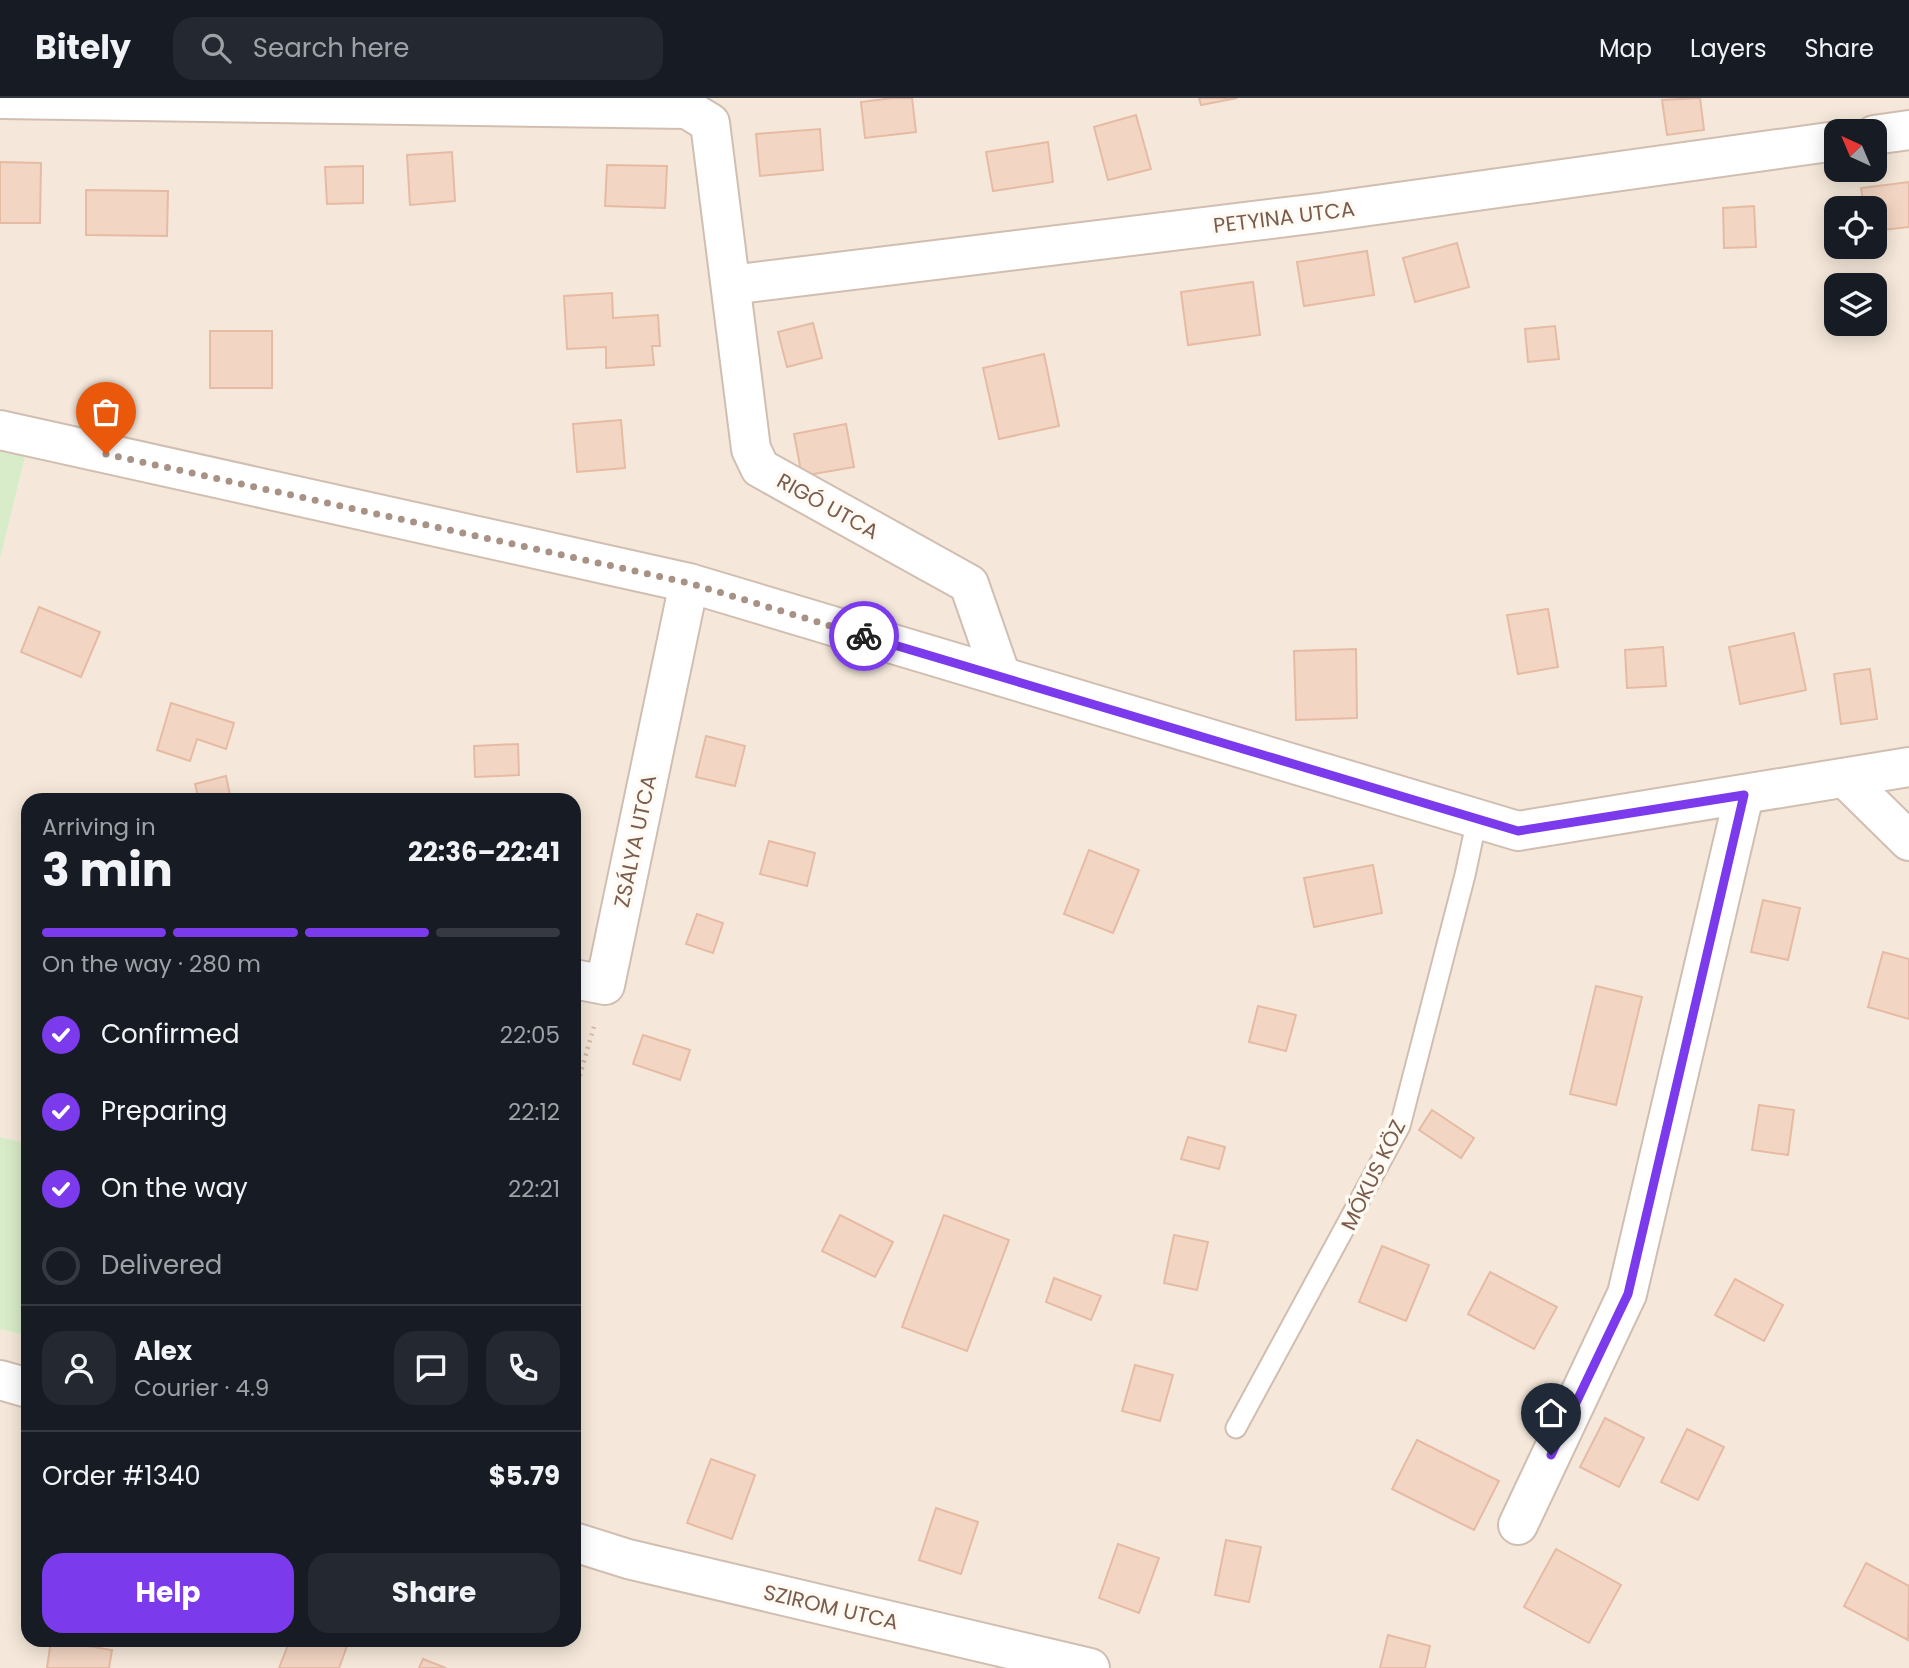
<!DOCTYPE html>
<html lang="en">
<head>
<meta charset="utf-8">
<style>
	:root { --surface:#171b24; --page:#242831; --text:#f1f3f6; --muted:#9ea1a6; --line:#363941; --accent:#7c3aed }
	body { margin:0; font-family:Poppins,sans-serif; background:var(--page); color:var(--text); height:100vh; display:flex; flex-direction:column; font-size:26px; white-space:nowrap }
	* { box-sizing:border-box; margin:0 }
	p { font-size:23px; color:var(--muted) }
	.icon { flex:none; width:38px; height:38px; fill:none; stroke:currentColor; stroke-width:2; stroke-linecap:round; stroke-linejoin:round }
	.map { position:relative; flex:1; overflow:hidden }
	.sheet { position:absolute; left:21px; top:695px; width:560px; height:854px; display:flex; flex-direction:column; background:var(--surface); border-radius:21px; box-shadow:0 4px 18px #0003 }
	.sheet>* { flex:none }
	.needle { width:46px; rotate:316deg }
	.fabs { position:absolute; left:1824px; top:21px; display:grid; gap:14px }
	.fabs a { display:grid; place-items:center; width:63px; height:63px; border-radius:14px; background:var(--surface); box-shadow:0 4px 18px #0003; font-size:35px }
	.pin { position:absolute; display:grid; place-items:center; width:60px; height:60px; color:#fff; margin:-72px -30px; border-radius:50% 50% 50% 0; rotate:-45deg; box-shadow:0 0 7px #0007 }
	.pin .icon { rotate:45deg }
	.courier { position:absolute; display:grid; place-items:center; width:70px; height:70px; margin:-35px; border:5px solid #7c3aed; border-radius:50%; background:#fff; color:#222; box-shadow:0 2px 9px #0007 }
	.summary em { font-style:normal; font-weight:700 }
	.summary div { display:flex; flex-direction:column-reverse }
	.summary { display:flex; align-items:center; justify-content:space-between; height:119px; padding:0 21px }
	h1 { font-size:46px; font-weight:700; line-height:52px }
	.bar { display:grid; grid-template-columns:repeat(4,1fr); gap:10px 7px; align-content:center; height:84px; padding:0 21px }
	.bar i { height:9px; border-radius:5px; background:var(--line) }
	.bar .current { background:var(--accent) }
	.bar p { grid-column:span 4 }
	.line { display:flex; align-items:center; gap:18px; padding:0 21px; border-top:2px solid var(--line) }
	.line div { flex:1 }
	.round { display:grid; place-items:center; flex:none; width:74px; height:74px; border-radius:21px; background:var(--page) }
	ol { padding:0 21px; list-style:none }
	li { display:flex; align-items:center; gap:21px; height:77px }
	li p { margin-inline-start:auto }
	li .icon { padding:7px; border-radius:50%; background:var(--accent); color:#fff; stroke-width:4 }
	li:last-child { color:var(--muted) }
	li i { width:38px; height:38px; border:4px solid var(--line); border-radius:50% }
	.cta { display:flex; gap:14px; margin-top:auto; padding:14px 21px }
	.cta a { flex:1; height:80px; border-radius:21px; background:var(--accent); color:#fff; font-size:28px; font-weight:700; line-height:80px; text-align:center }
	.cta a+a { background:var(--page); color:var(--text) }
	header { display:flex; align-items:center; gap:42px; box-sizing:border-box; height:98px; padding:0 35px; background:var(--surface); border-bottom:2px solid var(--line) }
	header strong { font-size:33px }
	nav { display:flex; gap:38px; margin-inline-start:auto; font-size:24px }
	.search { width:490px; height:63px; background:var(--page); display:flex; align-items:center; gap:18px; box-sizing:border-box; padding:0 24px; border-radius:21px; color:var(--muted); font-size:26px }
	.map>svg:first-child { display:block }
	.residential { fill:#f5e8da; fill-rule:evenodd }
	.green { fill:#d8ecc9 }
	.building { fill:#f3d5c3; stroke:#e6bba3; stroke-width:2 }
	.lines { fill:none; stroke-linecap:round; stroke-linejoin:round }
	.lane-casing { stroke:#d1beb0; stroke-width:23 }
	.street-casing { stroke:#d1beb0; stroke-width:42 }
	.path { stroke:#d9b8a5; stroke-width:4.5; stroke-dasharray:2 5; stroke-linecap:butt }
	.lane { stroke:#fff; stroke-width:19 }
	.street { stroke:#fff; stroke-width:38 }
	.done { stroke:#a89285; stroke-width:7; stroke-dasharray:0 12.6 }
	.route { stroke:#7c3aed; stroke-width:9 }
	.labels { text-anchor:middle; dominant-baseline:central; stroke-width:7; stroke-linejoin:round; paint-order:stroke }
	.street-label { font-size:21px; fill:#7a5c4d; stroke:#fffaf3 }
</style>
</head>
<body>
<header>
<strong>Bitely</strong>
<div class="search"><svg class="icon" aria-label="search" viewBox="0 0 24 24"><circle cx="10" cy="10" r="6"/><path d="M15 15l6 6"/></svg>Search here</div>
<nav><a>Map</a><a>Layers</a><a>Share</a></nav>
</header>
<div class="map">
<svg width="1909" height="1570" viewBox="0 0 1909 1570">
	<rect width="100%" height="100%" fill="#fdf6ec"/>
	<!-- residential -->
	<path class="residential" d="M0,0H1909V1570H0V1231L28,1238V1542H574V702H28V1045L0,1039V461L26,355L0,349ZM1836,33H1874V72H1836ZM1836,110H1874V149H1836ZM1836,187H1874V226H1836Z"/>
	<!-- green -->
	<g class="green">
		<polygon points="0,349 26,355 0,461"/>
		<polygon points="0,1039 28,1045 28,1238 0,1231"/>
	</g>
	<!-- building -->
	<g class="building">
		<polygon points="893,0 912,0 916,34 865,40 861,4"/>
		<polygon points="1199,0 1237,0 1201,7"/>
		<polygon points="1700,0 1704,32 1667,37 1662,2"/>
		<polygon points="1136,17 1151,71 1108,82 1094,29"/>
		<polygon points="820,31 823,72 760,78 756,36"/>
		<polygon points="1048,44 1053,84 993,93 986,54"/>
		<polygon points="452,54 455,103 410,107 407,57"/>
		<polygon points="0,64 41,65 40,125 0,125"/>
		<polygon points="607,67 667,68 665,110 605,108"/>
		<polygon points="363,68 363,105 327,106 325,69"/>
		<polygon points="1909,84 1909,129 1874,133 1874,110 1864,110 1861,90"/>
		<polygon points="86,92 168,93 167,138 86,137"/>
		<polygon points="1754,108 1756,149 1724,150 1723,110"/>
		<polygon points="1457,145 1469,189 1415,204 1403,160"/>
		<polygon points="1367,153 1374,197 1304,208 1297,164"/>
		<polygon points="1253,184 1260,237 1188,247 1181,194"/>
		<polygon points="612,195 613,220 658,217 660,248 652,248 654,267 606,270 606,249 567,251 564,198"/>
		<polygon points="813,225 822,260 787,269 778,234"/>
		<polygon points="1555,228 1559,261 1528,264 1525,231"/>
		<rect x="210" y="233" width="62" height="57"/>
		<polygon points="1044,256 1059,328 999,341 983,270"/>
		<polygon points="621,322 625,370 577,374 573,326"/>
		<polygon points="846,326 854,369 802,378 794,336"/>
		<polygon points="39,509 100,534 81,579 21,554"/>
		<polygon points="1548,511 1558,569 1518,576 1507,517"/>
		<polygon points="1794,535 1806,592 1740,606 1729,549"/>
		<polygon points="1663,549 1666,588 1627,590 1625,552"/>
		<polygon points="1356,551 1357,620 1296,622 1294,553"/>
		<polygon points="1870,571 1877,621 1841,626 1834,576"/>
		<polygon points="171,605 234,625 226,651 197,641 190,663 157,652"/>
		<polygon points="706,638 745,648 735,688 696,679"/>
		<polygon points="518,646 519,677 475,679 474,648"/>
		<polygon points="226,678 231,702 199,702 195,686"/>
		<polygon points="769,743 815,755 807,788 760,776"/>
		<polygon points="1089,752 1139,772 1113,835 1064,816"/>
		<polygon points="1373,767 1382,815 1314,829 1304,780"/>
		<polygon points="1763,802 1800,810 1788,862 1751,854"/>
		<polygon points="697,816 723,825 713,855 686,846"/>
		<polygon points="1883,854 1909,861 1909,921 1868,909"/>
		<polygon points="1596,888 1642,899 1616,1007 1570,996"/>
		<polygon points="1258,908 1296,917 1286,953 1249,944"/>
		<polygon points="643,937 690,952 680,982 633,966"/>
		<polygon points="1759,1007 1794,1012 1788,1057 1752,1052"/>
		<polygon points="1432,1012 1474,1040 1461,1060 1419,1032"/>
		<polygon points="1188,1039 1225,1049 1219,1071 1181,1061"/>
		<polygon points="840,1117 893,1144 875,1179 822,1153"/>
		<polygon points="944,1117 1009,1142 967,1253 902,1229"/>
		<polygon points="1174,1137 1208,1144 1197,1192 1164,1185"/>
		<polygon points="1382,1148 1429,1167 1406,1223 1359,1204"/>
		<polygon points="1490,1174 1557,1209 1534,1251 1468,1216"/>
		<polygon points="1054,1180 1101,1198 1091,1222 1046,1204"/>
		<polygon points="1735,1181 1783,1207 1764,1243 1715,1217"/>
		<polygon points="1135,1267 1173,1277 1160,1323 1122,1313"/>
		<polygon points="1605,1320 1644,1340 1619,1389 1580,1369"/>
		<polygon points="1687,1331 1724,1349 1698,1402 1661,1384"/>
		<polygon points="1417,1342 1499,1383 1474,1432 1392,1391"/>
		<polygon points="711,1361 755,1377 732,1441 687,1425"/>
		<polygon points="936,1410 978,1424 961,1476 919,1462"/>
		<polygon points="1226,1442 1261,1449 1249,1504 1215,1497"/>
		<polygon points="1118,1446 1159,1460 1139,1515 1099,1500"/>
		<polygon points="1556,1451 1621,1487 1589,1545 1524,1509"/>
		<polygon points="1866,1465 1909,1488 1908,1542 1844,1508"/>
		<polygon points="1388,1537 1430,1548 1425,1570 1380,1570"/>
		<polygon points="51,1542 112,1552 109,1570 47,1570"/>
		<polygon points="290,1542 331,1542 347,1548 339,1570 279,1570"/>
		<polygon points="423,1561 446,1570 419,1570"/>
	</g>
	<g class="lines">
		<defs>
			<polyline id="lane" points="1236,1330 1400,1028 1465,777 1477,721"/>
			<g id="street">
				<polyline points="0,1 687,11 710,25 751,351 760,370 969,486 1001,578"/>
				<polyline points="1874,37 1909,32"/>
				<polyline points="731,187 1319,115 1836,43"/>
				<polyline points="0,332 689,485 1518,733 1909,669"/>
				<polyline points="1847,682 1909,743"/>
				<polyline points="574,881 605,887 689,485"/>
				<polyline points="0,1282 28,1290"/>
				<polyline points="1518,1427 1627,1196 1744,697"/>
				<polyline points="574,1444 628,1461 1090,1570"/>
			</g>
		</defs>
		<!-- lane casing -->
		<use href="#lane" class="lane-casing"/>
		<!-- street casing -->
		<use href="#street" class="street-casing"/>
		<!-- path -->
		<polyline class="path" points="574,998 595,925"/>
		<!-- lane -->
		<use href="#lane" class="lane"/>
		<!-- street -->
		<use href="#street" class="street"/>
	</g>
	<g class="lines">
		<!-- done -->
		<polyline class="done" points="106,356 689,485 864,538"/>
		<!-- route -->
		<polyline class="route" points="864,538 1518,733 1744,697 1628,1196 1551,1357"/>
	</g>
	<g class="labels">
		<!-- street labels -->
		<g class="street-label">
			<text transform="translate(1284 119) rotate(-7)">PETYINA UTCA</text>
			<text transform="translate(828 408) rotate(29)">RIGÓ UTCA</text>
			<text transform="translate(635 743) rotate(-78)">ZSÁLYA UTCA</text>
			<text transform="translate(1373 1077) rotate(-64)">MÓKUS KÖZ</text>
			<text transform="translate(831 1509) rotate(13)">SZIROM UTCA</text>
		</g>
	</g>
</svg>
<div class="fabs">
<a><svg class="needle" viewBox="-14 -14 28 28"><path d="M0-13l5 13h-10z" fill="#e53935"/><path d="M0 13l5-13h-10z" fill="#9ea1a6"/></svg></a>
<a><svg class="icon" aria-label="locate" viewBox="0 0 24 24"><circle cx="12" cy="12" r="6"/><path d="M12 2v4M12 18v4M2 12h4M18 12h4"/></svg></a>
<a><svg class="icon" aria-label="layers" viewBox="0 0 24 24"><path d="M12 4l9 5-9 5-9-5zM3 14l9 5 9-5"/></svg></a>
</div>
<div class="pin" style="left:106px;top:356px;background:#ea580c"><svg class="icon" aria-label="bag" viewBox="0 0 24 24"><path d="M5 8h14l-1 12H6zM9 8a3 3 0 0 1 6 0"/></svg></div>
<div class="pin" style="left:1551px;top:1357px;background:#1f2937"><svg class="icon" aria-label="home" viewBox="0 0 24 24"><path d="M3 11l9-7 9 7M6 9v11h12V9"/></svg></div>
<div class="courier" style="left:864px;top:538px"><svg class="icon" aria-label="bike" viewBox="0 0 24 24"><circle cx="6" cy="16" r="4"/><circle cx="18" cy="16" r="4"/><path d="M6 16l4-8h5l3 8M10 8l3 8H6M13 5h3"/></svg></div>
<section class="sheet">
<div class="summary"><div><h1>3 min</h1><p>Arriving in</p></div><em>22:36–22:41</em></div>
<div class="bar"><i class="current"></i><i class="current"></i><i class="current"></i><i></i><p>On the way · 280 m</p></div>
<ol>
<li><svg class="icon" aria-label="check" viewBox="0 0 24 24"><path d="M5 12l5 5 9-10"/></svg>Confirmed<p>22:05</p></li>
<li><svg class="icon" aria-label="check" viewBox="0 0 24 24"><path d="M5 12l5 5 9-10"/></svg>Preparing<p>22:12</p></li>
<li><svg class="icon" aria-label="check" viewBox="0 0 24 24"><path d="M5 12l5 5 9-10"/></svg>On the way<p>22:21</p></li>
<li><i></i>Delivered</li>
</ol>
<div class="line" style="height:126px"><a class="round"><svg class="icon" aria-label="person" viewBox="0 0 24 24"><circle cx="12" cy="8" r="4"/><path d="M4 21q1-7 8-7t8 7"/></svg></a><div><b>Alex</b><p>Courier · 4.9</p></div><a class="round"><svg class="icon" aria-label="chat" viewBox="0 0 24 24"><path d="M4 5h16v11H9l-5 4z"/></svg></a><a class="round"><svg class="icon" aria-label="phone" viewBox="0 0 24 24"><path d="M5 4h4l2 5-3 2q2 4 5 5l2-3 5 2v4C11 20 4 13 5 4z"/></svg></a></div>
<div class="line" style="height:91px"><div>Order #1340</div><b>$5.79</b></div>
<div class="cta"><a>Help</a><a>Share</a></div>
</section>
</div>
</body>
</html>
